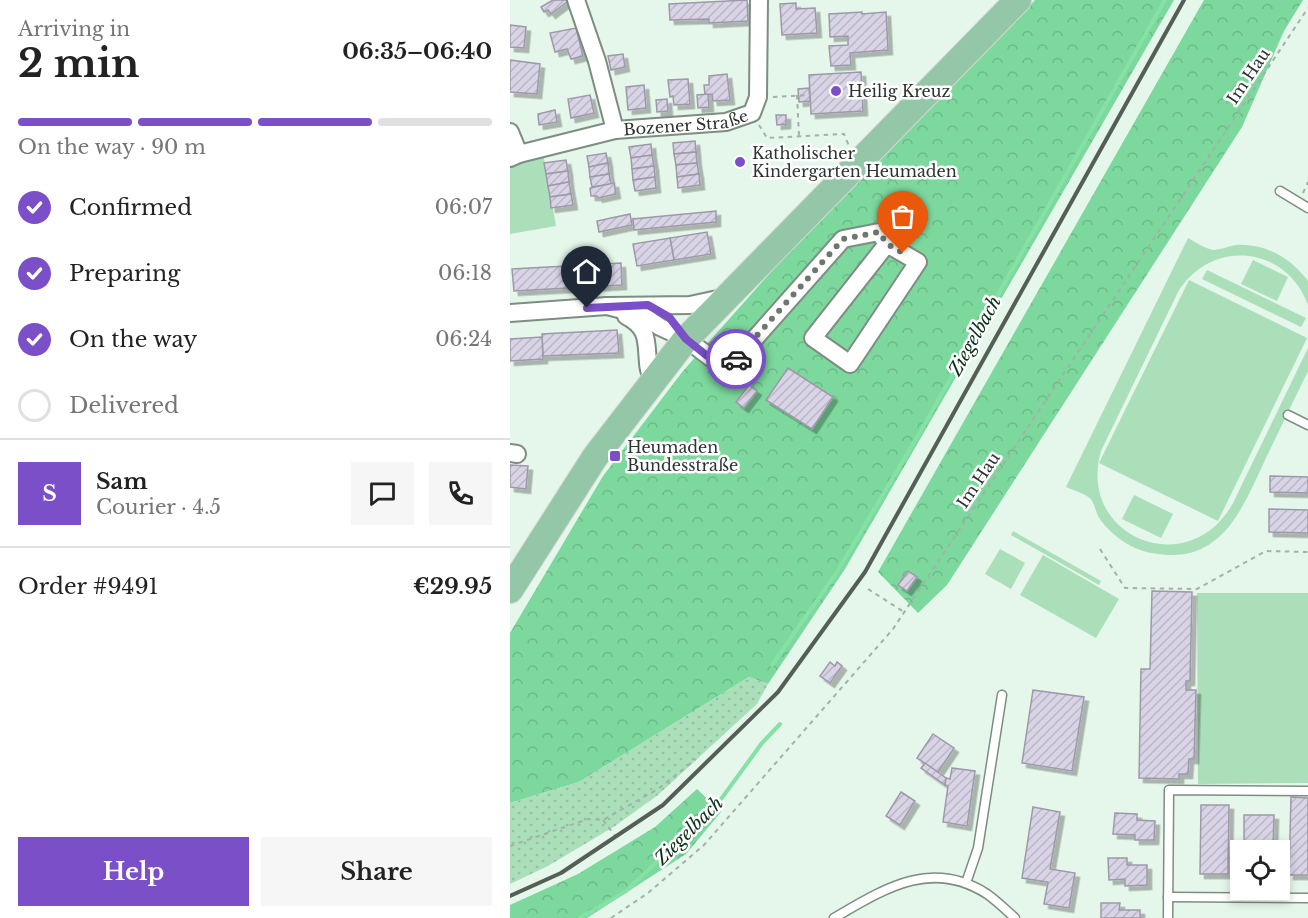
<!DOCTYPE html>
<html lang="en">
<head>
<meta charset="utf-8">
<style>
	:root { --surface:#fff; --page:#f6f6f6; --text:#222; --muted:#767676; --line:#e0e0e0; --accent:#7a4fc8 }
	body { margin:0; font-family:"Libre Baskerville",serif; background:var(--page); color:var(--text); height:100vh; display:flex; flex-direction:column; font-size:22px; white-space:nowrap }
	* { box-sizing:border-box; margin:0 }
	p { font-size:20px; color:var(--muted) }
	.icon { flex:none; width:33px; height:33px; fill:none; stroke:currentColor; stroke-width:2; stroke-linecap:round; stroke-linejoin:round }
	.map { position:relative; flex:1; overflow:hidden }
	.side { display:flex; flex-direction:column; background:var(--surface); width:510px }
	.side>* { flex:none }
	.tools { position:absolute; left:720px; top:840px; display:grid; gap:12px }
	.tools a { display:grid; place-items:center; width:60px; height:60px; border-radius:0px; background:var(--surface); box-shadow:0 3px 9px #0003; font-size:30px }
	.pin { position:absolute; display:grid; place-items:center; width:51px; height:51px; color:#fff; margin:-62px -26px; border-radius:50% 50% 50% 0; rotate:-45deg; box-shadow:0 0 6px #0007 }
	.pin .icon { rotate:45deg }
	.courier { position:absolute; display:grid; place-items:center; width:60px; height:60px; margin:-30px; border:4px solid #7a4fc8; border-radius:50%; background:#fff; color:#222; box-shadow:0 2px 8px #0007 }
	.head em { font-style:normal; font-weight:700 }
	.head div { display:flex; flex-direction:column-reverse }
	.head { display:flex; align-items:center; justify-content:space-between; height:102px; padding:0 18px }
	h1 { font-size:39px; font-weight:700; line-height:45px }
	.bar { display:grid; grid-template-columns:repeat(4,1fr); gap:9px 6px; align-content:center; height:72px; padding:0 18px }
	.bar i { height:8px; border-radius:4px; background:var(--line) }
	.bar .on { background:var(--accent) }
	.bar p { grid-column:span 4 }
	.line { display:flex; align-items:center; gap:15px; padding:0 18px; border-top:2px solid var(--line) }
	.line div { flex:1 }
	.round { display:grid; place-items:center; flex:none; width:63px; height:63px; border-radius:0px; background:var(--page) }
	ol { padding:0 18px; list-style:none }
	li { display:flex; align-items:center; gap:18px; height:66px }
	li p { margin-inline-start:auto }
	li .icon { padding:6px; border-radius:50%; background:var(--accent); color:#fff; stroke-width:4 }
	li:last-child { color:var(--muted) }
	li i { width:33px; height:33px; border:3px solid var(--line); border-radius:50% }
	.button { display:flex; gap:12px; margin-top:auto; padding:12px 18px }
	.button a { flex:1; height:69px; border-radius:0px; background:var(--accent); color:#fff; font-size:24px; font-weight:700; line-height:69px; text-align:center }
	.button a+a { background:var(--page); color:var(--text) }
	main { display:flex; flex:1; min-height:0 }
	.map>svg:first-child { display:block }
	.grass { fill:#aadfba }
	.forest { fill:url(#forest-crowns) }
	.park { fill:url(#park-dots) }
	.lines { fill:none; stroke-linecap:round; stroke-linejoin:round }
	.stream { stroke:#85e1a5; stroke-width:4 }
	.building { fill:url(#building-hatch); stroke:#9d99aa; stroke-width:1.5; filter:url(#shadow) }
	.service-casing { stroke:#7d8d82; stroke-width:11 }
	.minor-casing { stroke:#7d8d82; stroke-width:20 }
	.primary-casing { stroke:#d5d6d5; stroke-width:28 }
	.path { stroke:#a4b1a8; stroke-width:2; stroke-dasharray:4.5 4.5; stroke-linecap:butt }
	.service { stroke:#fff; stroke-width:8 }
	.minor { stroke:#fff; stroke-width:16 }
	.primary { stroke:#93c7a7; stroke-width:26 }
	.rail { stroke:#565e58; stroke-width:4 }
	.done { stroke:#6d7770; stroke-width:6; stroke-dasharray:0 10.8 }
	.route { stroke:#7a4fc8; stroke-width:8 }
	.poi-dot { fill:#7a4fc8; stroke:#fefefe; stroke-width:2 }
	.labels { text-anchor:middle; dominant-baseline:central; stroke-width:5; stroke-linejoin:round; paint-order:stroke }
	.street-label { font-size:16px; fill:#2d332f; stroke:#fefefe }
	.poi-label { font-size:16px; fill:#2d332f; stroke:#fefefe; text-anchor:start }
	.water-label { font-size:18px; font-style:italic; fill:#0a321b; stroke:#fefefe }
</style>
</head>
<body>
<main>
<section class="side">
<div class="head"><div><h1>2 min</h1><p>Arriving in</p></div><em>06:35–06:40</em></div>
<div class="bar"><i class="on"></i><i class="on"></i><i class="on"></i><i></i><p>On the way · 90 m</p></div>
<ol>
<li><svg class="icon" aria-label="check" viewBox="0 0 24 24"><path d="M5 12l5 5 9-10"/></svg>Confirmed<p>06:07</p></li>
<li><svg class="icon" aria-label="check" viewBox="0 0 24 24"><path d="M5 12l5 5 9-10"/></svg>Preparing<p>06:18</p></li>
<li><svg class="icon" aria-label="check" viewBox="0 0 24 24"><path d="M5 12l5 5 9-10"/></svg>On the way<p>06:24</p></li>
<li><i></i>Delivered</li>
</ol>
<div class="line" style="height:108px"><b class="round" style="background:var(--accent);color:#fff">S</b><div><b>Sam</b><p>Courier · 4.5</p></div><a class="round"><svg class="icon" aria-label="chat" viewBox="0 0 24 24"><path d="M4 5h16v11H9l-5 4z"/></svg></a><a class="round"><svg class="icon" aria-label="phone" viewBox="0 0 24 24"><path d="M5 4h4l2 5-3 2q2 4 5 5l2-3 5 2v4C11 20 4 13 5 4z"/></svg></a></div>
<div class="line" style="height:78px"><div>Order #9491</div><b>€29.95</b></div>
<div class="button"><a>Help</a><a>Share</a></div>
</section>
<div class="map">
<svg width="798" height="918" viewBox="0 0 798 918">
	<defs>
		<pattern id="forest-crowns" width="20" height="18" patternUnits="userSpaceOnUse" patternTransform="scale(1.5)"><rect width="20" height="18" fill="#7dd89d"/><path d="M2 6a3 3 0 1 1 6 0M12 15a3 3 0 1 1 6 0" fill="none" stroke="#6cba88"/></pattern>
		<pattern id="park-dots" width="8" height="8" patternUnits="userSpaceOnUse" patternTransform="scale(1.5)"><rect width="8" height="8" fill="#aadfba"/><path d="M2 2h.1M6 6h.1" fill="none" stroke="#93c0a0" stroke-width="1.8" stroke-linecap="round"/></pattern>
		<pattern id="building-hatch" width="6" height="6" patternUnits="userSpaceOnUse" patternTransform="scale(1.5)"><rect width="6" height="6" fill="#d8d4e6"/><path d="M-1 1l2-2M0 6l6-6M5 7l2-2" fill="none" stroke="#bab6c6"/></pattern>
		<filter id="shadow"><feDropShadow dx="4.5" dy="4.5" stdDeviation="0" flood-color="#0004"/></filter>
	</defs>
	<rect width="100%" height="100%" fill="#e5f6ea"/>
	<!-- grass -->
	<g class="grass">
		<polygon points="33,153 46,226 0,234 0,162"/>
		<path d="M678,238C685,242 696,249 703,250C710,250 719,246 726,245C755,243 781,258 798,281V305C776,245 701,238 668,292L591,451C566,537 679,583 723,503L798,348V371C784,400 770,429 756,458C735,502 716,558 657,555C645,554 632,552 621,546C608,539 596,529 588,516C586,511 584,503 581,499C576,494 563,490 556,487Z"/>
		<polygon points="743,260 778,277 767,301 731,284"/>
		<polygon points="697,270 796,318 791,327 692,279"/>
		<polygon points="679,280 797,338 708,521 589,463"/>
		<polygon points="624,495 663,514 651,538 612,519"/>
		<polygon points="503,531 591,581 589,585 501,535"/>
		<polygon points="490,549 515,563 501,589 475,574"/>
		<polygon points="533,555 609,599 586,638 510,595"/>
		<polygon points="687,593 798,593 798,783 688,784"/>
	</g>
	<!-- forest -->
	<g class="forest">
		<polygon points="525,0 664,0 335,569 258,684 239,677 69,782 0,803 0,633 93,476 173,371 276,255"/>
		<polygon points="694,0 793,0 774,31 732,127 437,585 408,613 368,572"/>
		<polygon points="187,789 211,812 176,854 77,918 0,918 0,905 68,874 145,827"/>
	</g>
	<!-- park -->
	<polygon class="park" points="239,677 258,684 247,704 148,795 105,826 38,866 0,884 0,803 69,782"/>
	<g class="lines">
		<!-- stream -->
		<g class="stream">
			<polyline points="262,665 327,572 413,427 655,0"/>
			<polyline points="70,918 116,891 206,806 252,743 270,724"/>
		</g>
	</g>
	<!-- building -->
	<g class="building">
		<polygon points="43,0 56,0 57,2 41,14 38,10 34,12 31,7"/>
		<polygon points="237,0 238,21 199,23 199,19 160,20 159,4"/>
		<polygon points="286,3 286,9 305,8 307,33 272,35 270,4"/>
		<polygon points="352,12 352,14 376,12 378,50 340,53 341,65 321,66 319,46 338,45 338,36 320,37 319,14"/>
		<polygon points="0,25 16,27 14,48 0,47"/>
		<polygon points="66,28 73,56 61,59 57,49 45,52 40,33"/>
		<polygon points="113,54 115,67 101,70 98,56"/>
		<polygon points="0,60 30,64 27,94 0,92"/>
		<polygon points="351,72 353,111 301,114 299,75"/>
		<polygon points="217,74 220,100 203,101 202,94 195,95 194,85 199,85 199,76"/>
		<polygon points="178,79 180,104 164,105 163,96 160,97 158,80"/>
		<polygon points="134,85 136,108 118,110 116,87"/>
		<polygon points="299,88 300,101 289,102 288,89"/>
		<polygon points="198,94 199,107 188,108 187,95"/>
		<polygon points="80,95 84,113 61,118 58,99"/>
		<polygon points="157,99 158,111 147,112 146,100"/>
		<polygon points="45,110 47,122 29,125 28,114"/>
		<polygon points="266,115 276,115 276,124 267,125"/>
		<polygon points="185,141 186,152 164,154 163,143"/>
		<polygon points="141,144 142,155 121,158 119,147"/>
		<polygon points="186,152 187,163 166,165 164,154"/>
		<polygon points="96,153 98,163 79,167 77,156"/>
		<polygon points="142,155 144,166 122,169 121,158"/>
		<polygon points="56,160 58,171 36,174 34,163"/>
		<polygon points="98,163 99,174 80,177 79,167"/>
		<polygon points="187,163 189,174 167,177 166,165"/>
		<polygon points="144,166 145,177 123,180 122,169"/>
		<polygon points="58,171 59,182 38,186 36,174"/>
		<polygon points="99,174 101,184 82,187 80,177"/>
		<polygon points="189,174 190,185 168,188 167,177"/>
		<polygon points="145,177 146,188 125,191 123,180"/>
		<polygon points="59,182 61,194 40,197 38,186"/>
		<polygon points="104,183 106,194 88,198 87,196 81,196 80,188"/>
		<polygon points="61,194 63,205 41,208 40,197"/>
		<polygon points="206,211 206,222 124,230 123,219"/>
		<polygon points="120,214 122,225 89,232 87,221"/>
		<polygon points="197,232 201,254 164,260 160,238"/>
		<polygon points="160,238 164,260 127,266 123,244"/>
		<polygon points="111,263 112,285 4,291 2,269"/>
		<polygon points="107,330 109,353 33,356 32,334"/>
		<polygon points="32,337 33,359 0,361 0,339"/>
		<polygon points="278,368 323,397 302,429 256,400"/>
		<polygon points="239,385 247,391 234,408 226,402"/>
		<polygon points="0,465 18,466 16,489 0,487"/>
		<polygon points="760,476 798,477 798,493 760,492"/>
		<polygon points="759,509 798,510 798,533 759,532"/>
		<polygon points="398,571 407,577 397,591 388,585"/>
		<polygon points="642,591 682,592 680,681 676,681 676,690 686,690 684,759 679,759 678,774 669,774 669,779 629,778 631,669 640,669"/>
		<polygon points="320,662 325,666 327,662 332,666 320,683 310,676"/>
		<polygon points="523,690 574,697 562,771 512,763"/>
		<polygon points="423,734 444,748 428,772 407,758"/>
		<polygon points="415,763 436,778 435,785 411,768"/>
		<polygon points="442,768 465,771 457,826 433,822 438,786 435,785 436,778 440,779"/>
		<polygon points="391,792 405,801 390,825 376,816"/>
		<polygon points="781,797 798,798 798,875 779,875"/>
		<polygon points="691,805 719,805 718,874 690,874"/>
		<polygon points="523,807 550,812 540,869 565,873 559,908 534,904 538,882 512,878"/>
		<polygon points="605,813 627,814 627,820 645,821 644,840 625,840 625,835 603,834"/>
		<polygon points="734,815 764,815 763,850 734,850"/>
		<polygon points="598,858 617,858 617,865 637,865 637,885 615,886 615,879 599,880"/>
		<polygon points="591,903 610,903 609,910 630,910 630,918 591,918"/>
	</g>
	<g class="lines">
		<defs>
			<g id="service">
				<polyline points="770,191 798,208"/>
				<polyline points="778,415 798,425"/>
				<polyline points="456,883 468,848 492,695"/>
				<polyline points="658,897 798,898"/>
				<path d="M324,918C374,889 421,858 477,894C487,901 496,910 505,918"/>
				<polyline points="658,918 659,790 798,791"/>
			</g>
			<g id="minor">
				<polyline points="66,0 87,61 105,130"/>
				<polyline points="0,132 9,154"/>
				<path id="s1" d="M0,158L9,154L105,130L216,122L242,113L248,97L249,0"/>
				<polyline points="97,306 132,315 150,327 176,339 209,364 218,365 224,362 333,239 369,232 377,244 408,262 340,364 303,338 377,244"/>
				<polyline points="0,313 97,306 180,305 217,297"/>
				<path d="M116,316C139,328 136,341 138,363C138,369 141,376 143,382"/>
				<polyline points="0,453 7,454"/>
			</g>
			<polyline id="primary" points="0,590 85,457 176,339 508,0"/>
		</defs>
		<!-- service casing -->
		<use href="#service" class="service-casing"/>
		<!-- minor casing -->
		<use href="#minor" class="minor-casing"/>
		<!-- primary casing -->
		<use href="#primary" class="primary-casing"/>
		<!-- path -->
		<g class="path">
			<polyline points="287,95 289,136"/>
			<polyline points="263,97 300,95"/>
			<polyline points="249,125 257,138 334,134 339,146"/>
			<polyline points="793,193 798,182"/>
			<polyline points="590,549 615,588 687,589 756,551 798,552"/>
			<polyline points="358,589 394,612"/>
			<polyline points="93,820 106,837"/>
			<polyline points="0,846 78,819 93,820 148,789 186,759"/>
			<polyline points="101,918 138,893 194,845 383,629 798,8"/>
		</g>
		<!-- service -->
		<use href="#service" class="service"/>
		<!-- minor -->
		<use href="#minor" class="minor"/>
		<!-- primary -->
		<use href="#primary" class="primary"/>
		<!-- rail -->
		<polyline class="rail" points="0,896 51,873 153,805 268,692 355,572 674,0"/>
	</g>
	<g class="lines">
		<!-- done -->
		<polyline class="done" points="226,359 333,239 369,232 377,244 393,253"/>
		<!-- route -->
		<polyline class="route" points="77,308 138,305 159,317 176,339 196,355 209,364 218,365 226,359"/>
	</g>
	<!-- markers -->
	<g class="poi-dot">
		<circle cx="326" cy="91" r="6"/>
		<circle cx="230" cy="162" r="6"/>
		<rect x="99" y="450" width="12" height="12" rx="3"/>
	</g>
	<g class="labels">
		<!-- street labels -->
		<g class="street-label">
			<text transform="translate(738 76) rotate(-56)">Im Hau</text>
			<text stroke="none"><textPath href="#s1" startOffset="180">Bozener Straße</textPath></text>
			<text transform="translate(468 480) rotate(-56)">Im Hau</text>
		</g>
		<!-- poi labels -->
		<g class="poi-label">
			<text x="338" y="91">Heilig Kreuz</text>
			<text x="242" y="153">Katholischer<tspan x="242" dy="18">Kindergarten Heumaden</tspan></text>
			<text x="117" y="447">Heumaden<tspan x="117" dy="18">Bundesstraße</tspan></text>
		</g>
		<!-- water labels -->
		<g class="water-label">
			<text transform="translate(465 336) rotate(-61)">Ziegelbach</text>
			<text transform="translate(179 831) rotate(-45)">Ziegelbach</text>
		</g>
	</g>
</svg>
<div class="tools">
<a><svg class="icon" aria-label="locate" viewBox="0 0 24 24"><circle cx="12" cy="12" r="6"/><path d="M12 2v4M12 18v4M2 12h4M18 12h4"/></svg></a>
</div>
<div class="pin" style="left:393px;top:253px;background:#ea580c"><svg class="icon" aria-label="bag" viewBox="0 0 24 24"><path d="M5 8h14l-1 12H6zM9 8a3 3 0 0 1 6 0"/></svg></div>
<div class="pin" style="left:77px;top:308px;background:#1f2937"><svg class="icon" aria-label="home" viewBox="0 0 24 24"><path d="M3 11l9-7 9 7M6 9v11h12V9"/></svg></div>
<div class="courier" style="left:226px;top:359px"><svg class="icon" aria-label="car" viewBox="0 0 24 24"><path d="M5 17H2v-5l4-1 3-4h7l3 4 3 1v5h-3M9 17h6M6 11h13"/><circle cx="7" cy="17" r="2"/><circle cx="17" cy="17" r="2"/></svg></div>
</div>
</main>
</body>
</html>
